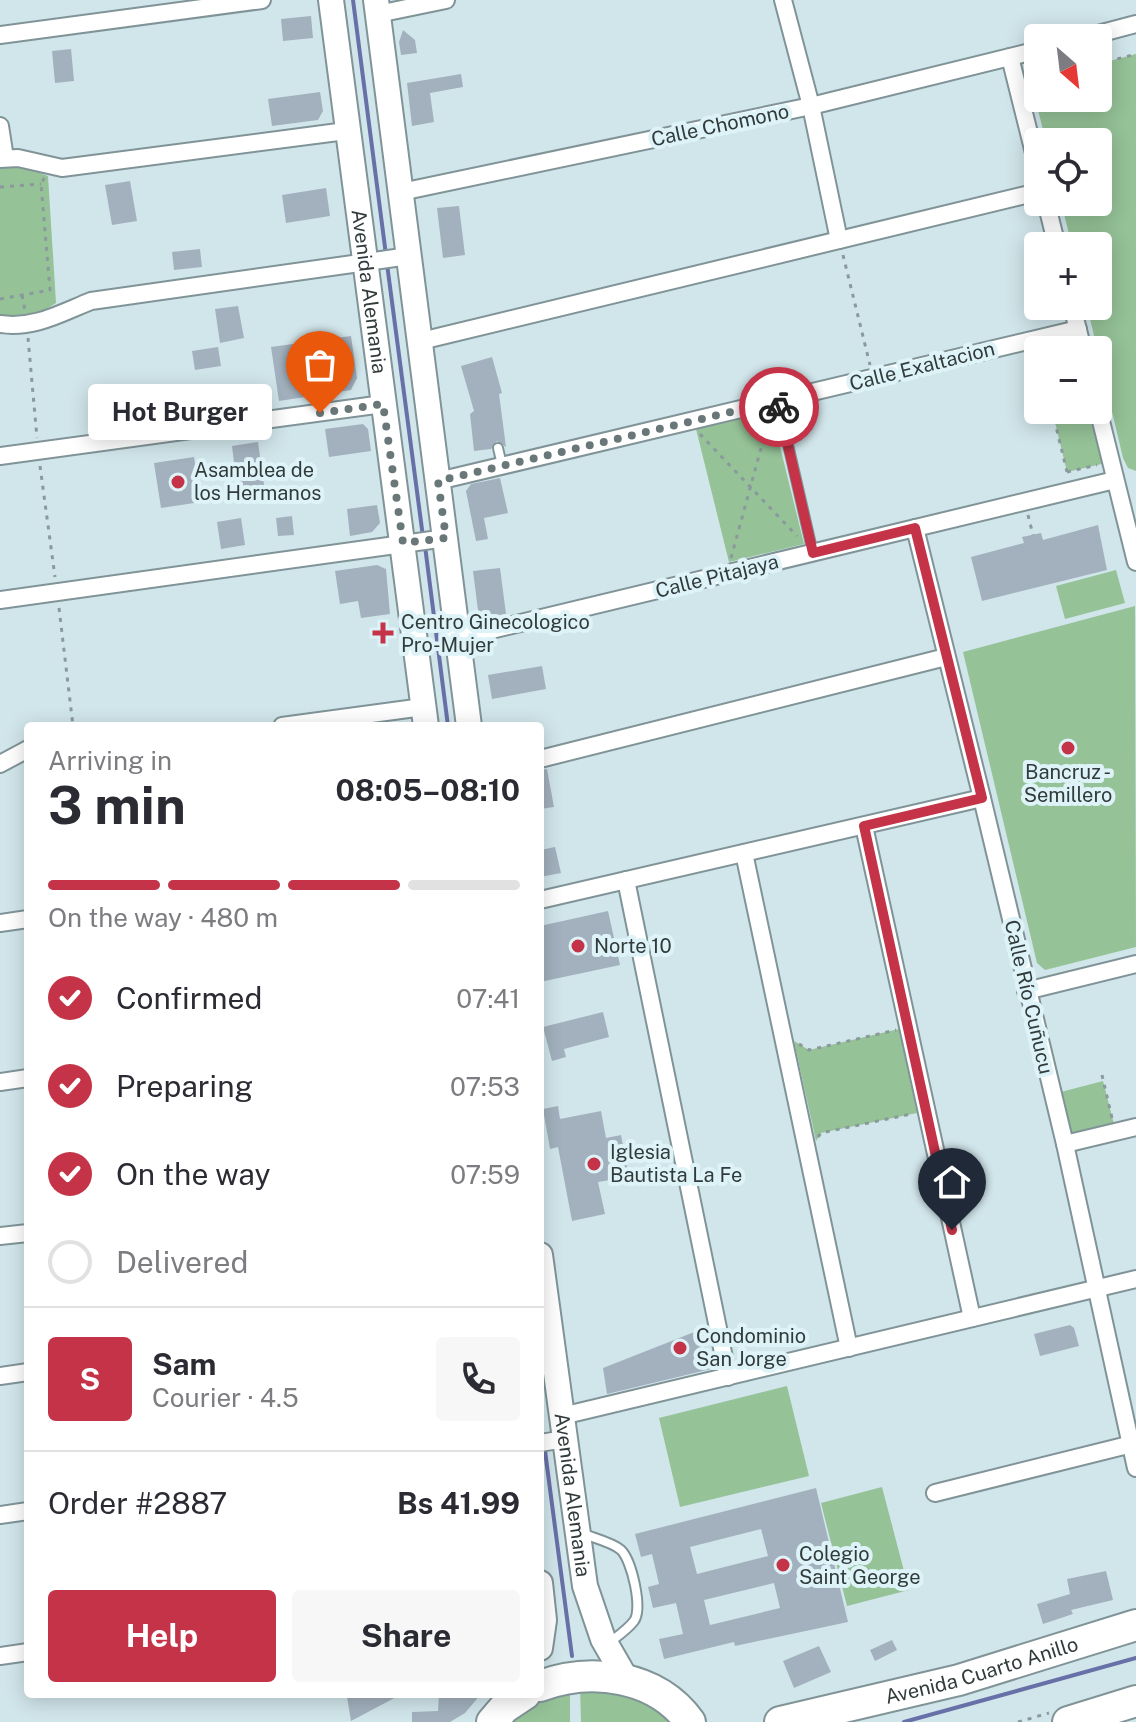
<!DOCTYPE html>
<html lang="en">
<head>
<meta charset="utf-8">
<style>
	:root { --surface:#fff; --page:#f7f7f7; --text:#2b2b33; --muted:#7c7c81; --line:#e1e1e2; --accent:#c43347 }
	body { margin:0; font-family:"Public Sans",sans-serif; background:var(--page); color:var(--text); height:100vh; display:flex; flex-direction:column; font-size:30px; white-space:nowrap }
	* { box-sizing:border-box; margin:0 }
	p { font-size:26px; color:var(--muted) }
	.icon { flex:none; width:44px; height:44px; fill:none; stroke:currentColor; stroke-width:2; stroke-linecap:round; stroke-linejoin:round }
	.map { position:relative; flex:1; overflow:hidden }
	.details { position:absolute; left:24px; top:722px; width:520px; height:976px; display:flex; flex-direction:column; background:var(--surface); border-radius:8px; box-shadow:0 4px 20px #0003 }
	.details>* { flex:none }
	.needle { width:52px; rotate:152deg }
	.buttons { position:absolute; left:1024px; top:24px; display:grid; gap:16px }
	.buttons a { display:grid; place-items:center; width:88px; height:88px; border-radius:8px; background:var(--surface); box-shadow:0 4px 20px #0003; font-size:40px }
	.pin { position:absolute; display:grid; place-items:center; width:68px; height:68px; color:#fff; margin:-82px -34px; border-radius:50% 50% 50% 0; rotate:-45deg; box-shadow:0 0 8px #0007 }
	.pin .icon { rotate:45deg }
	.courier { position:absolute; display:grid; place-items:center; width:80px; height:80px; margin:-40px; border:6px solid #c43347; border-radius:50%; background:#fff; color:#222; box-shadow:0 2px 10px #0007 }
	.bubble { position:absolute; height:56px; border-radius:8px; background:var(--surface); box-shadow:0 4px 20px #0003; font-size:26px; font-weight:700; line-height:56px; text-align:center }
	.head em { font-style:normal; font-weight:700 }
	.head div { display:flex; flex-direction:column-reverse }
	.head { display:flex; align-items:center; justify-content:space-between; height:136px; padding:0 24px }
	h1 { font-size:52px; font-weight:700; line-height:60px }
	.bar { display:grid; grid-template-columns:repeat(4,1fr); gap:12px 8px; align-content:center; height:96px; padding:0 24px }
	.bar i { height:10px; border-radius:6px; background:var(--line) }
	.bar .selected { background:var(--accent) }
	.bar p { grid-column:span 4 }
	.line { display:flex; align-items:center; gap:20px; padding:0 24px; border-top:2px solid var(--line) }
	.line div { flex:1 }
	.round { display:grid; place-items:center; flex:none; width:84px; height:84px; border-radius:8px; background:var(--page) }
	ol { padding:0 24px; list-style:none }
	li { display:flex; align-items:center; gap:24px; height:88px }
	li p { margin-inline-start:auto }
	li .icon { padding:8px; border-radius:50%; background:var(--accent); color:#fff; stroke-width:4 }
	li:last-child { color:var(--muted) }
	li i { width:44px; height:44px; border:4px solid var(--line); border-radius:50% }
	.button { display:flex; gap:16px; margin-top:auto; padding:16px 24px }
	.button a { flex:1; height:92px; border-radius:8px; background:var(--accent); color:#fff; font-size:32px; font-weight:700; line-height:92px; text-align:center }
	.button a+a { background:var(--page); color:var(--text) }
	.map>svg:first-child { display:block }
	.green { fill:#95c297 }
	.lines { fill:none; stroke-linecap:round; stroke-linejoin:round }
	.stream { stroke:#6870a8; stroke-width:4 }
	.building { fill:#a3b1be; fill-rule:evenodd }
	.lane-casing { stroke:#809498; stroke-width:12 }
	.street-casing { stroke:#809498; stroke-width:20 }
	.secondary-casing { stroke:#809498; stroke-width:28 }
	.highway-casing { stroke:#809498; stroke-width:34 }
	.path { stroke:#8a999c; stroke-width:3; stroke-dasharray:4 6; stroke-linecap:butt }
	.lane { stroke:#fff; stroke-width:8 }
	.street { stroke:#fff; stroke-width:16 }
	.secondary { stroke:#fff; stroke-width:24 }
	.highway { stroke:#fff; stroke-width:30 }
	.done { stroke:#6a7779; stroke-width:8; stroke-dasharray:0 14.4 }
	.route { stroke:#c43347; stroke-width:10 }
	.poi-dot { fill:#c43347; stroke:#def3f8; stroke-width:3 }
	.labels { text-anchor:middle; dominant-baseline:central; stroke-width:8; stroke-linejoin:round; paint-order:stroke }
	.street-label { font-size:20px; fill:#323b3c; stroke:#def3f8 }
	.poi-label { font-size:20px; fill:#323b3c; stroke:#def3f8; text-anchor:start }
</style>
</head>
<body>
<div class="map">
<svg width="1136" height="1722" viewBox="0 0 1136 1722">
	<rect width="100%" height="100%" fill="#d1e6eb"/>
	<!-- green -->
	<g class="green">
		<polygon points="1136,54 1136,471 1128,468 1123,458 1087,306 1098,306 1098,246 1072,246 1061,202 1098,202 1098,142 1046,142 1034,94 1038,87 1038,98 1098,98 1098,64"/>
		<polygon points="0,165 21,166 48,176 56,303 35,316 0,320"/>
		<polygon points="771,410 804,544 729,562 696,429"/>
		<polygon points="1052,410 1093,410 1106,463 1067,472"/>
		<polygon points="1116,570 1125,603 1065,619 1056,586"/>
		<polygon points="1135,606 1136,947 1045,970 1037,963 963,652"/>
		<polygon points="899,1029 917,1113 821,1133 816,1141 794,1041 809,1050"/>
		<polygon points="1103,1081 1115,1128 1076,1138 1067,1131 1057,1093"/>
		<polygon points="787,1386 809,1476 680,1507 659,1418"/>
		<polygon points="882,1487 909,1590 847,1606 821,1503"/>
		<polygon points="570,1687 570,1722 505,1722 518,1709"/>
		<polygon points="580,1687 641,1697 674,1722 581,1722"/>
	</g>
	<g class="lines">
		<!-- stream -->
		<g class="stream">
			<polyline points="353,0 386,255"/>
			<polyline points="387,264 423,537"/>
			<polyline points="425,546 448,726"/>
			<polyline points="540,1418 542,1434"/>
			<polyline points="545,1451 572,1656"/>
			<polyline points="904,1722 1136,1658"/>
		</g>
	</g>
	<!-- building -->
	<g class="building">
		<polygon points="311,16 313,38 283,41 281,19"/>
		<polygon points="403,30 415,40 417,53 401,55 399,42"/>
		<polygon points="71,49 74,81 55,83 52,51"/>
		<polygon points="461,74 463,87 430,93 434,122 412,126 407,83"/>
		<polygon points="320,92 323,111 318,120 272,126 268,99"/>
		<polygon points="130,181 137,221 112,225 105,185"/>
		<polygon points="326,188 330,216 286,223 282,195"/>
		<polygon points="459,206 465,255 443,258 437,208"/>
		<polygon points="200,249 202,267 174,270 172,252"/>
		<polygon points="238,306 244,338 220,343 215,309"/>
		<polygon points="351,336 357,378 351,390 279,401 271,347"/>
		<polygon points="218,347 221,366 195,370 192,351"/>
		<polygon points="492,357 502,393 499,394 506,447 497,441 491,449 474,451 470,414 474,411 461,366"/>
		<polygon points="363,424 368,429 371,451 329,457 325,429"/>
		<polygon points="258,442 265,492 238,495 232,446"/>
		<polygon points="194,457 201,502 161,508 154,463"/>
		<polygon points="500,478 508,513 484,518 488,539 476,541 466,491 471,484"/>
		<polygon points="377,505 380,523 372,532 350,536 347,509"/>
		<polygon points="292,516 294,535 278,536 276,518"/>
		<polygon points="241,518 245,545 221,549 217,522"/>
		<polygon points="1098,525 1107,570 982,601 971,557 1024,543 1022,537 1041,533 1043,540"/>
		<polygon points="377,565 386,569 390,614 361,618 358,601 340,604 335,571"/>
		<polygon points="500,568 506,614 479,618 473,571"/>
		<polygon points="542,666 546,689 492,699 488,675"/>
		<polygon points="547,769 554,807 540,809 540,770"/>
		<polygon points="555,847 561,873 540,877 540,850"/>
		<polygon points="608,911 620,965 540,982 540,926"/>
		<polygon points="603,1012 609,1037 564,1049 566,1057 552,1061 543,1027"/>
		<polygon points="558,1106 560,1119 601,1111 606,1138 621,1135 629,1177 598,1182 605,1214 572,1221 558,1147 550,1149 543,1109"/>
		<polygon points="1070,1325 1074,1328 1079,1346 1040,1356 1034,1334"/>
		<polygon points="702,1329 711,1369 607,1394 603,1368"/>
		<path d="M816,1488L848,1622L735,1646L734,1642L664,1659L659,1639L683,1634L676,1603L653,1608L648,1587L659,1584L652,1554L641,1557L635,1534ZM761,1529L768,1556L697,1574L690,1547ZM774,1583L780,1608L710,1625L704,1600Z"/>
		<polygon points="1106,1571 1113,1600 1071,1610 1073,1614 1043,1624 1037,1604 1070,1594 1067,1579"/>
		<polygon points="892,1640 897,1650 875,1661 870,1650"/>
		<polygon points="819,1646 831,1672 794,1688 783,1661"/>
		<polygon points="372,1694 402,1694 351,1721 347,1697"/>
		<polygon points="439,1694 481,1694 465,1713 450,1722 412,1722 412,1712 438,1711"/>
	</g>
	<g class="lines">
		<defs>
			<g id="lane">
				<polyline points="778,401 813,553"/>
				<polyline points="498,448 502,465"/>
				<path d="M581,1533C593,1538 612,1542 621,1550C632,1561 643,1609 634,1621C628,1629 618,1636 610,1642"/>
			</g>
			<g id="street">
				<polyline points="783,0 811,106 839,240"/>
				<polyline points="378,14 446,0"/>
				<polyline points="0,35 262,0"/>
				<polyline points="1083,38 1136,24"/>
				<polyline points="1010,57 1038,169"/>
				<polyline points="0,126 5,158"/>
				<polyline points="0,159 18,158 62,168 346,131"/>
				<polyline points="401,192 811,106 1038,50"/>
				<polyline points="1046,202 1057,246"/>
				<polyline points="1072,306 1083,350"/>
				<path d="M0,324C34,329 61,313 91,301L409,256"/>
				<polyline points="421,341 1038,192"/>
				<polyline points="1098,409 1136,562"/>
				<polyline points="0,456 383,404"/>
				<polyline points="438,481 1078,329"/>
				<polyline points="915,528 982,798 1065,1144 1136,1468"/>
				<polyline points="0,600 446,538"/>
				<polyline points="458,638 1115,480"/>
				<polyline points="282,726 423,707"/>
				<polyline points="540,759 946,657"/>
				<polyline points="0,764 28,749"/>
				<polyline points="864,826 972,1318"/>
				<polyline points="744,853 849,1348"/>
				<polyline points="626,880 728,1377"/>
				<polyline points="540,900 982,798"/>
				<polyline points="0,923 28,919"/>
				<polyline points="1026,991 1136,964"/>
				<polyline points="0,1082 28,1078"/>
				<polyline points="1065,1144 1136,1127"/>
				<polyline points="0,1236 28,1233"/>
				<polyline points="0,1376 28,1372"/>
				<polyline points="562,1416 1136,1279"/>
				<polyline points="540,1443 565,1439"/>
				<polyline points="935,1493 1136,1443"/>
				<polyline points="0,1515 28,1511"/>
				<polyline points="0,1656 28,1652"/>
			</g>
			<g id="secondary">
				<path id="s1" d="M331,0L426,726"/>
				<polyline points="376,0 469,726"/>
				<path id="s2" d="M540,1255L585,1586L603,1639L626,1679"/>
				<polyline points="540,1583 544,1620 540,1648"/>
			</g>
			<g id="highway">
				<path d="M540,1686C591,1667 656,1675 690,1722"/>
				<polyline points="492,1722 504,1708 525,1694"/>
				<path id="s3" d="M780,1722L959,1680L1136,1625"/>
				<polyline points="1068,1722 1136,1701"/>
			</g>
		</defs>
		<!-- lane casing -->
		<use href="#lane" class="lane-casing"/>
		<!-- street casing -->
		<use href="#street" class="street-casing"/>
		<!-- secondary casing -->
		<use href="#secondary" class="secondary-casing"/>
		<!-- highway casing -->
		<use href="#highway" class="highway-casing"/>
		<!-- path -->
		<g class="path">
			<polyline points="1098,64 1136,54"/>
			<polyline points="0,187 41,184"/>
			<polyline points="843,255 870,365"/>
			<polyline points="22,295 25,311"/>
			<polyline points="0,299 50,290 41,184 45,177"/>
			<polyline points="28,338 37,438"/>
			<polyline points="1098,353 1110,400"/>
			<polyline points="1052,410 1067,472"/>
			<polyline points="700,434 797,536"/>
			<polyline points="40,466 55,577"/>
			<polyline points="1067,472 1097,465"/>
			<polyline points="1028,515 1033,535"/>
			<polyline points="731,558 769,419"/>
			<polyline points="59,608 73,726"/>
			<polyline points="799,1044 809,1050 896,1030"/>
			<polyline points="1102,1075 1112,1118"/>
			<polyline points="818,1137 821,1133 911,1114"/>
			<polyline points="1018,1722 1049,1713"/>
		</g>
		<!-- lane -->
		<use href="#lane" class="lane"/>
		<!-- street -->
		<use href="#street" class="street"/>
		<!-- secondary -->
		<use href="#secondary" class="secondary"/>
		<!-- highway -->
		<use href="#highway" class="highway"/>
	</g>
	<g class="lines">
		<!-- done -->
		<polyline class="done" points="320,413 383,404 403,543 446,538 438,481 778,401 779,407"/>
		<!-- route -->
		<polyline class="route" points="779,407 813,553 915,528 982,798 864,826 952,1230"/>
	</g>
	<!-- markers -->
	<g class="poi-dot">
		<circle cx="178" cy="482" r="8"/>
		<path d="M379 621h8v8h8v8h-8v8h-8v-8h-8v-8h8z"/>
		<circle cx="1068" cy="748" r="8"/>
		<circle cx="578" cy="946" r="8"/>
		<circle cx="594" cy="1164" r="8"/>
		<circle cx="680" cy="1348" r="8"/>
		<circle cx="783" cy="1565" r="8"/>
	</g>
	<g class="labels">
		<!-- street labels -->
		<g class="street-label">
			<text transform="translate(720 125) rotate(-12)">Calle Chomono</text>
			<text stroke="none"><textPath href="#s1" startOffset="294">Avenida Alemania</textPath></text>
			<text transform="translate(922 366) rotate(-14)">Calle Exaltacion</text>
			<text transform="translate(717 576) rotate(-14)">Calle Pitajaya</text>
			<text transform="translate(1029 997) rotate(77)">Calle Río Cuñucu</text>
			<text stroke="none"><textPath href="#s2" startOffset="242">Avenida Alemania</textPath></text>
			<text stroke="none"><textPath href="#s3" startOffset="208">Avenida Cuarto Anillo</textPath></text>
		</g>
		<!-- poi labels -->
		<g class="poi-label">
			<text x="194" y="470">Asamblea de<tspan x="194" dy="23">los Hermanos</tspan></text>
			<text x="401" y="622">Centro Ginecologico<tspan x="401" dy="23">Pro-Mujer</tspan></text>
			<text x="1068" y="772" text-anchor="middle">Bancruz -<tspan x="1068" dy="23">Semillero</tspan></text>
			<text x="594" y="946">Norte 10</text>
			<text x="610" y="1152">Iglesia<tspan x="610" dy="23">Bautista La Fe</tspan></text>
			<text x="696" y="1336">Condominio<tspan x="696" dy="23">San Jorge</tspan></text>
			<text x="799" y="1554">Colegio<tspan x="799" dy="23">Saint George</tspan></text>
		</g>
	</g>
</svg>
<div class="buttons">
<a><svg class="needle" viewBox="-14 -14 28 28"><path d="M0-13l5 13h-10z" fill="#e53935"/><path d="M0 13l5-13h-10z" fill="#7c7c81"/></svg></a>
<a><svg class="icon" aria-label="locate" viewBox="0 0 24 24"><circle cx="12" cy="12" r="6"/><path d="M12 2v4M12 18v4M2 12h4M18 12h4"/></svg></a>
<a>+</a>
<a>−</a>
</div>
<div class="pin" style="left:320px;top:413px;background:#ea580c"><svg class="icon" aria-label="bag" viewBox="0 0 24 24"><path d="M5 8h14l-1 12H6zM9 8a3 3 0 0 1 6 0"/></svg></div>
<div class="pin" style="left:952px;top:1230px;background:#1f2937"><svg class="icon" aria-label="home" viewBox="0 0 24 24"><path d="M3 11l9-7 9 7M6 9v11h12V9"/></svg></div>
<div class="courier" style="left:779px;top:407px"><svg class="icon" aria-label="bike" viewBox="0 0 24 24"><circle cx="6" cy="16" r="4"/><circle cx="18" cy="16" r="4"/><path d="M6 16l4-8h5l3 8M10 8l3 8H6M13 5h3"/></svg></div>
<div class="bubble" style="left:88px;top:384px;width:184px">Hot Burger</div>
<section class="details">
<div class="head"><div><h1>3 min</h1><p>Arriving in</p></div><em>08:05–08:10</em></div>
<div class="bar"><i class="selected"></i><i class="selected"></i><i class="selected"></i><i></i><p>On the way · 480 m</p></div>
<ol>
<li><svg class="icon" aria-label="check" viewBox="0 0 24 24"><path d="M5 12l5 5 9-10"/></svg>Confirmed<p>07:41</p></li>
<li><svg class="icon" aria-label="check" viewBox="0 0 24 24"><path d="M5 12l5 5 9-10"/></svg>Preparing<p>07:53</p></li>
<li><svg class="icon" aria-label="check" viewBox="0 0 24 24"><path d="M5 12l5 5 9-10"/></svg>On the way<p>07:59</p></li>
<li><i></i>Delivered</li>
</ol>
<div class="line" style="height:144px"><b class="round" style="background:var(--accent);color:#fff">S</b><div><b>Sam</b><p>Courier · 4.5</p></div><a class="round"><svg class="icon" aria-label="phone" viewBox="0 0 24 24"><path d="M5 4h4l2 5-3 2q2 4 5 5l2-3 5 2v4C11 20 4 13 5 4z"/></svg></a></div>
<div class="line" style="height:104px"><div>Order #2887</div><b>Bs 41.99</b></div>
<div class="button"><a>Help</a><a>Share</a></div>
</section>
</div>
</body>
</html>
